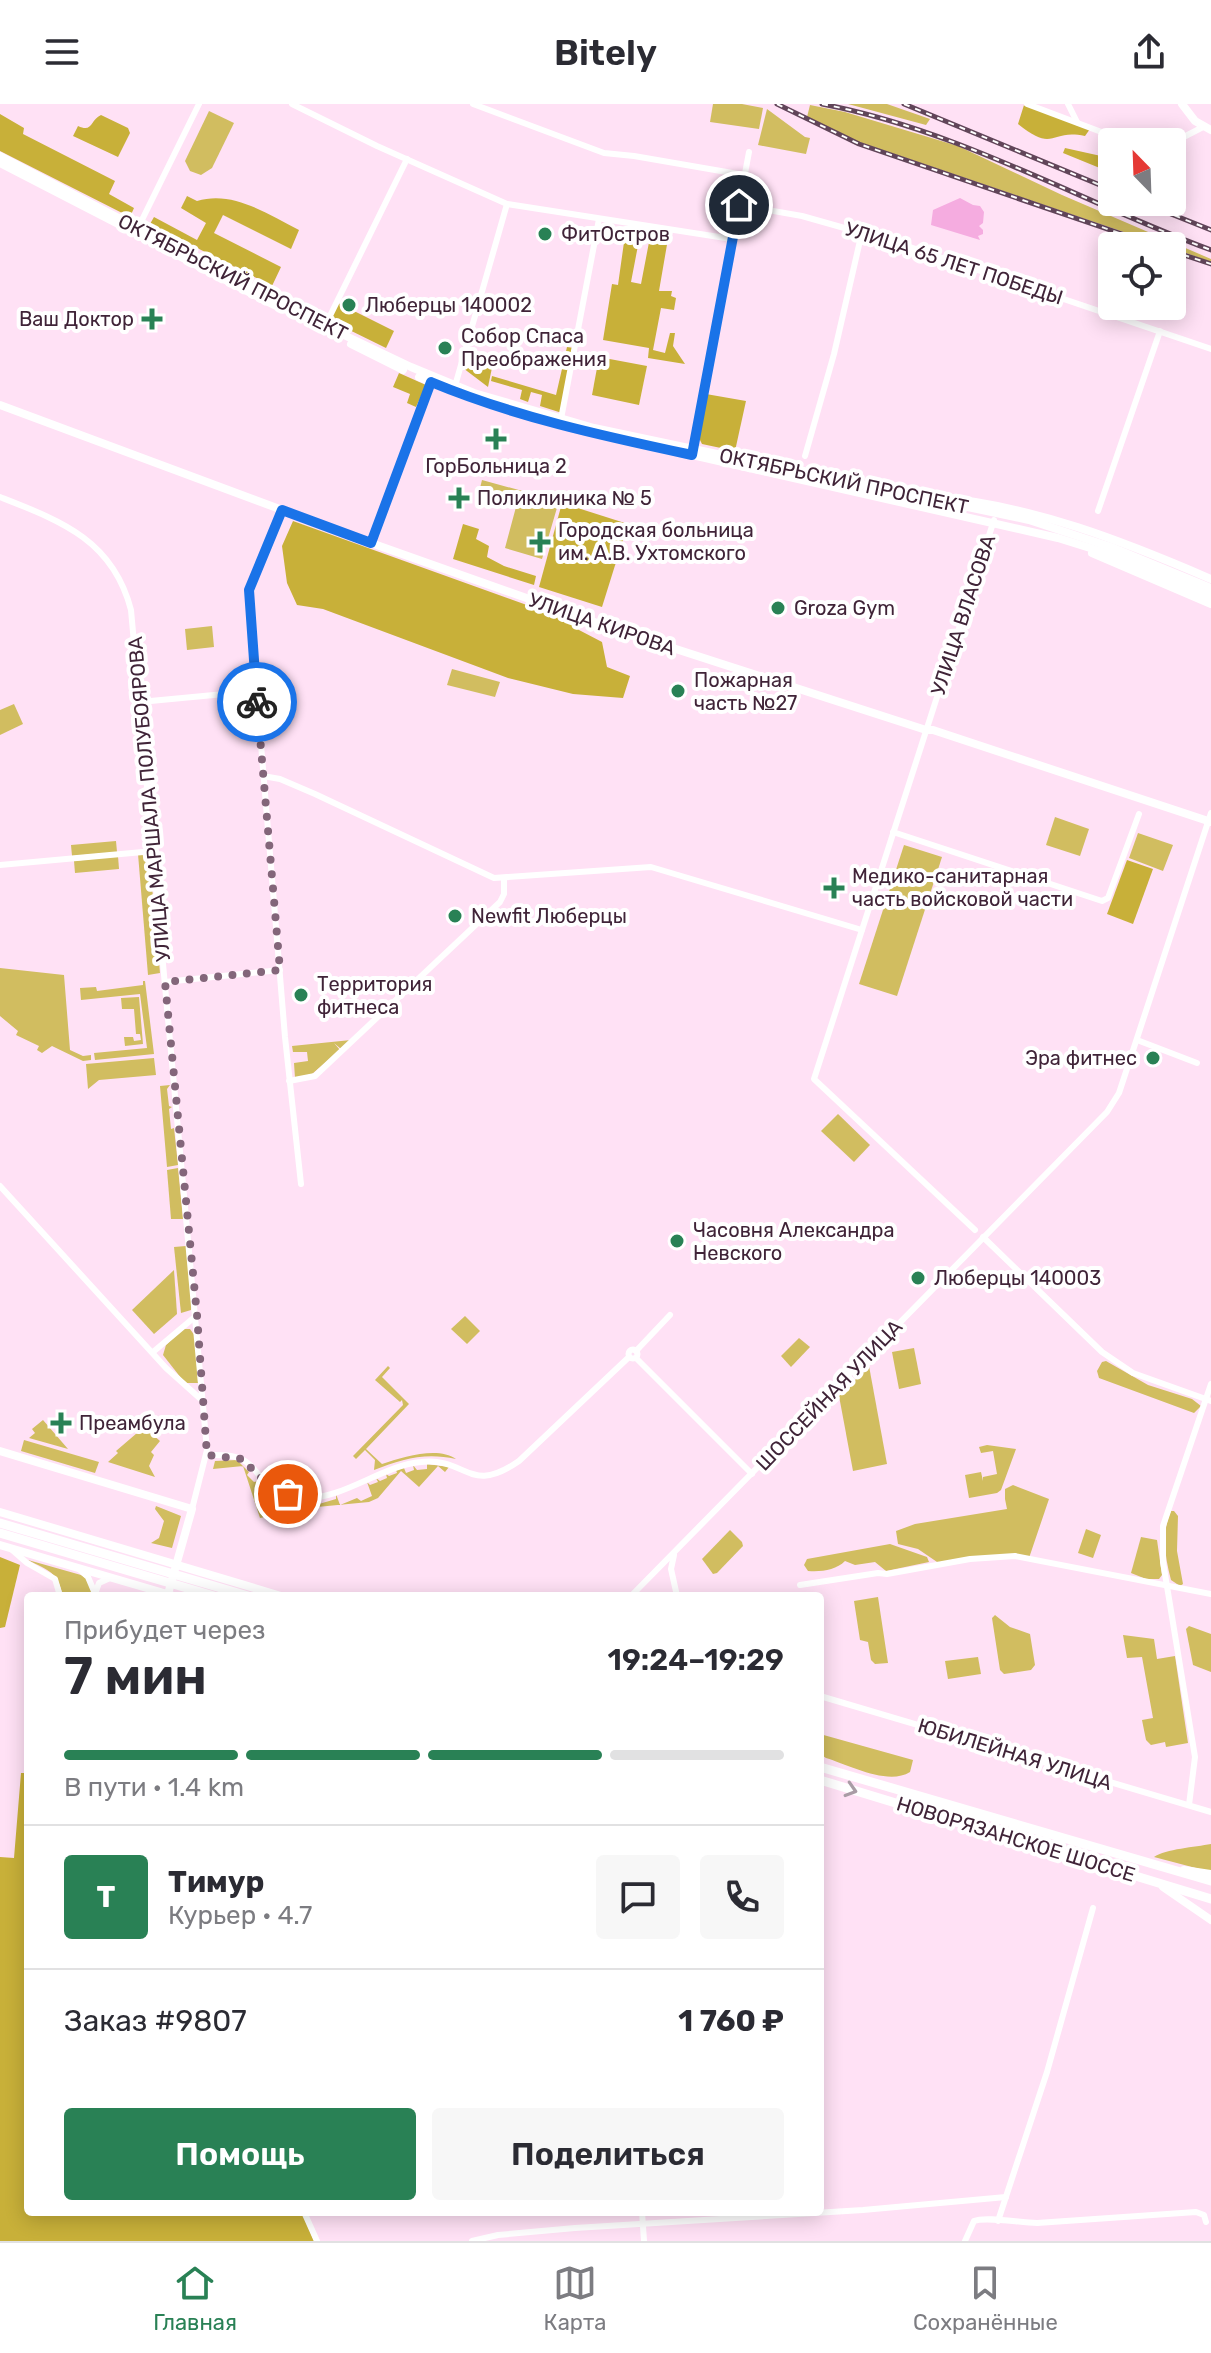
<!DOCTYPE html>
<html lang="ru">
<head>
<meta charset="utf-8">
<style>
	:root { --surface:#fff; --page:#f7f7f7; --text:#2b2b33; --muted:#7c7c81; --line:#e1e1e2; --accent:#298155 }
	body { margin:0; font-family:Rubik,sans-serif; background:var(--page); color:var(--text); height:100vh; display:flex; flex-direction:column; font-size:30px; white-space:nowrap }
	* { box-sizing:border-box; margin:0 }
	p { font-size:26px; color:var(--muted) }
	.icon { flex:none; width:44px; height:44px; fill:none; stroke:currentColor; stroke-width:2; stroke-linecap:round; stroke-linejoin:round }
	.map { position:relative; flex:1; overflow:hidden }
	.details { position:absolute; left:24px; top:1488px; width:800px; height:624px; display:flex; flex-direction:column; background:var(--surface); border-radius:8px; box-shadow:0 4px 20px #0003 }
	.details>* { flex:none }
	.needle { width:52px; rotate:337deg }
	.buttons { position:absolute; left:1098px; top:24px; display:grid; gap:16px }
	.buttons a { display:grid; place-items:center; width:88px; height:88px; border-radius:8px; background:var(--surface); box-shadow:0 4px 20px #0003; font-size:40px }
	.pin { position:absolute; display:grid; place-items:center; width:68px; height:68px; color:#fff; margin:-34px; border:4px solid #fff; border-radius:50%; box-shadow:0 2px 8px #0007 }
	.courier { position:absolute; display:grid; place-items:center; width:80px; height:80px; margin:-40px; border:6px solid #1a73e8; border-radius:50%; background:#fff; color:#222; box-shadow:0 2px 10px #0007 }
	.headline em { font-style:normal; font-weight:600 }
	.headline div { display:flex; flex-direction:column-reverse }
	.headline { display:flex; align-items:center; justify-content:space-between; height:136px; padding:0 40px }
	h1 { font-size:52px; font-weight:600; line-height:60px }
	.bar { display:grid; grid-template-columns:repeat(4,1fr); gap:12px 8px; align-content:center; height:96px; padding:0 40px }
	.bar i { height:10px; border-radius:6px; background:var(--line) }
	.bar .current { background:var(--accent) }
	.bar p { grid-column:span 4 }
	.line { display:flex; align-items:center; gap:20px; padding:0 40px; border-top:2px solid var(--line) }
	.line div { flex:1 }
	.round { display:grid; place-items:center; flex:none; width:84px; height:84px; border-radius:8px; background:var(--page) }
	.button { display:flex; gap:16px; margin-top:auto; padding:16px 40px }
	.button a { flex:1; height:92px; border-radius:8px; background:var(--accent); color:#fff; font-size:32px; font-weight:600; line-height:92px; text-align:center }
	.button a+a { background:var(--page); color:var(--text) }
	header { display:flex; justify-content:space-between; align-items:center; height:104px; padding:0 40px; background:var(--surface); font-size:36px; font-weight:600 }
	.dock { display:flex; justify-content:space-around; align-items:center; height:112px; border-top:2px solid var(--line); background:var(--surface); font-size:22px; color:var(--muted) }
	.dock a { display:grid; justify-items:center; gap:4px }
	.dock .current { color:var(--accent) }
	.map>svg:first-child { display:block }
	.green { fill:#d1bd60 }
	.forest { fill:#c8b039; fill-rule:evenodd }
	.water { fill:#f5ace0 }
	.lines { fill:none; stroke-linecap:round; stroke-linejoin:round }
	.minor { stroke:#fff; stroke-width:6 }
	.major { stroke:#fff; stroke-width:8 }
	.highway { stroke:#fff; stroke-width:9 }
	.rail-casing { stroke:#614559; stroke-width:5 }
	.rail { stroke:#fff; stroke-width:2; stroke-dasharray:6; stroke-linecap:butt }
	.oneway { stroke:#a99ca5 }
	.done { stroke:#83667a; stroke-width:8; stroke-dasharray:0 14.4 }
	.route { stroke:#1a73e8; stroke-width:10 }
	.poi-dot { fill:#298155; stroke:#fff; stroke-width:3 }
	.labels { text-anchor:middle; dominant-baseline:central; stroke-width:8; stroke-linejoin:round; paint-order:stroke }
	.poi-label { font-size:20px; fill:#402438; stroke:#fff; text-anchor:start }
	.street-label { font-size:20px; fill:#402438; stroke:#fff }
</style>
</head>
<body>
<header><svg class="icon" aria-label="menu" viewBox="0 0 24 24"><path d="M4 6h16M4 12h16M4 18h16"/></svg>Bitely<svg class="icon" aria-label="share" viewBox="0 0 24 24"><path d="M12 15V3M7 8l5-5 5 5M5 13v7h14v-7"/></svg></header>
<div class="map">
<svg width="1211" height="2137" viewBox="0 0 1211 2137">
	<rect width="100%" height="100%" fill="#ffe1f5"/>
	<!-- green -->
	<g class="green">
		<polygon points="713,0 742,0 763,4 759,25 710,18"/>
		<polygon points="848,0 887,0 930,15 926,21"/>
		<polygon points="810,1 845,8 958,42 1062,91 1211,155 1211,158 1172,144 1172,142 1165,142 853,36 807,13"/>
		<polygon points="767,5 805,33 810,34 806,50 758,41"/>
		<polygon points="209,7 234,19 212,64 201,71 190,67 185,57"/>
		<polygon points="482,376 559,397 542,455 505,444 516,403 478,392"/>
		<polygon points="212,522 214,543 187,546 185,525"/>
		<polygon points="452,565 500,578 495,593 447,581"/>
		<polygon points="14,600 23,620 0,631 0,606"/>
		<polygon points="1055,713 1089,725 1080,752 1046,741"/>
		<polygon points="1138,729 1173,741 1163,767 1129,754"/>
		<polygon points="116,737 117,748 72,752 71,741"/>
		<polygon points="904,741 942,753 897,892 859,880"/>
		<polygon points="138,750 149,750 160,869 148,871"/>
		<polygon points="118,752 119,765 75,769 74,757"/>
		<polygon points="0,864 64,871 70,946 83,952 91,951 91,956 83,957 52,942 42,949 37,946 39,942 16,931 18,927 0,912"/>
		<polygon points="143,877 145,877 154,950 95,956 94,949 147,944 140,890 81,896 80,884 96,883 97,887 143,881"/>
		<polygon points="139,893 143,940 125,942 124,933 133,933 134,937 141,936 140,930 136,930 134,905 122,905 121,894"/>
		<polygon points="351,936 341,945 334,939 340,946 312,970 295,974 294,959 308,957 307,948 293,948 292,942"/>
		<polygon points="154,954 156,971 99,976 88,985 86,960"/>
		<polygon points="170,981 167,985 169,1002 172,1003 169,1005 171,1025 174,1024 178,1061 167,1063 160,982"/>
		<polygon points="838,1010 870,1041 854,1058 821,1027"/>
		<polygon points="178,1064 183,1115 171,1115 167,1066"/>
		<polygon points="186,1142 192,1202 191,1206 181,1209 174,1143"/>
		<polygon points="174,1166 177,1210 154,1230 132,1206"/>
		<polygon points="465,1212 480,1227 467,1240 451,1225"/>
		<polygon points="183,1225 190,1225 195,1232 198,1279 185,1279 163,1251 166,1241"/>
		<polygon points="799,1234 810,1243 791,1263 781,1252"/>
		<polygon points="914,1244 921,1280 899,1285 892,1248"/>
		<polygon points="1106,1257 1148,1281 1192,1295 1201,1302 1194,1309 1099,1274 1097,1267 1102,1258"/>
		<path d="M388,1262L390,1264L382,1273L409,1300L366,1345L382,1360C403,1353 438,1342 456,1355C425,1348 402,1355 374,1366L375,1356L365,1346L356,1355L353,1352L403,1301L402,1296L400,1298L375,1276Z"/>
		<polygon points="869,1262 887,1360 853,1367 839,1292"/>
		<polygon points="43,1316 68,1345 29,1334 35,1329 32,1325"/>
		<polygon points="144,1323 160,1337 151,1348 154,1351 149,1362 155,1373 108,1358 118,1349 116,1347"/>
		<polygon points="24,1336 99,1358 95,1369 21,1347"/>
		<polygon points="987,1341 1016,1345 1001,1386 997,1389 969,1394 965,1371 981,1368 983,1377 983,1373 997,1370 993,1347 981,1349 979,1343"/>
		<polygon points="237,1356 249,1368 247,1371 254,1378 258,1377 256,1382 265,1387 267,1383 267,1388 276,1392 278,1388 279,1394 289,1398 291,1394 299,1396 299,1401 317,1401 318,1395 319,1400 336,1395 336,1390 340,1401 357,1394 361,1397 372,1392 367,1378 370,1381 378,1378 376,1374 380,1377 387,1374 386,1370 389,1372 397,1369 396,1366 404,1364 406,1369 414,1366 413,1361 417,1366 427,1365 427,1360 449,1363 445,1368 438,1362 419,1383 401,1367 378,1394 369,1398 317,1403 260,1414 243,1362 213,1365 215,1357"/>
		<polygon points="1013,1381 1049,1395 1029,1454 1015,1452 940,1460 918,1445 898,1440 896,1427 915,1420 1007,1405 1005,1395 992,1395 1005,1395 1005,1385"/>
		<polygon points="156,1402 181,1412 172,1444 151,1439 159,1434 164,1417 155,1405"/>
		<path d="M1171,1407H1174L1178,1412L1177,1447L1183,1480L1180,1482L1171,1476C1165,1453 1161,1430 1171,1407Z"/>
		<polygon points="1086,1425 1101,1431 1093,1454 1078,1449"/>
		<polygon points="730,1426 742,1438 743,1442 717,1469 713,1470 702,1455"/>
		<polygon points="1141,1433 1157,1436 1162,1471 1159,1475 1146,1475 1131,1469"/>
		<path d="M890,1440L927,1453L929,1458L886,1467L875,1458L855,1461L845,1457C836,1466 822,1468 808,1467L804,1461L807,1455Z"/>
		<path d="M28,1456L81,1471L87,1475L94,1492H63C57,1467 49,1467 28,1456Z"/>
		<polygon points="878,1493 888,1559 875,1560 871,1556 868,1538 860,1536 854,1497"/>
		<polygon points="995,1511 1010,1523 1030,1530 1035,1561 1031,1566 1004,1570 1000,1566 992,1514"/>
		<polygon points="1189,1522 1211,1530 1211,1568 1193,1561 1186,1525"/>
		<polygon points="1123,1531 1154,1535 1157,1555 1175,1552 1188,1639 1166,1643 1165,1638 1151,1641 1146,1636 1142,1616 1153,1614 1142,1553 1127,1554"/>
		<polygon points="978,1553 981,1570 948,1575 945,1557"/>
		<path d="M820,1630L913,1656L910,1668C888,1682 849,1661 826,1654L820,1650Z"/>
		<path d="M1211,1740V1768L1154,1753C1166,1745 1195,1743 1211,1740Z"/>
	</g>
	<!-- forest -->
	<g class="forest">
		<path d="M1024,1L1090,25L1085,32C1050,24 1055,50 1018,20Z"/>
		<polygon points="0,10 24,24 23,30 115,77 109,90 134,104 130,113 0,47"/>
		<path d="M101,11L128,24L130,29L118,53L73,32L78,22C93,29 90,16 101,11Z"/>
		<polygon points="1065,44 1101,52 1112,49 1112,69 1063,49"/>
		<path d="M187,92L197,97C233,86 267,110 299,126L291,145L223,111L214,129L281,163L272,182L150,120L154,113L197,136L206,119L181,104Z"/>
		<path d="M626,124L669,129L659,187H672L671,192L676,194L674,206L661,204L653,246L665,249L670,229H675L673,242L685,260L648,254L649,244L603,236L612,180L618,181ZM640,131L650,133L641,180L631,178Z"/>
		<polygon points="336,198 394,227 386,244 327,215"/>
		<polygon points="567,243 574,244 562,309 540,302 542,291 531,288 528,298 520,295 522,286 491,277 492,272 556,291"/>
		<polygon points="468,247 494,254 488,283 463,264"/>
		<polygon points="599,253 647,262 639,301 592,291"/>
		<polygon points="399,269 426,281 416,303 407,299 410,290 393,283"/>
		<polygon points="706,290 746,297 735,347 702,340 699,334"/>
		<polygon points="562,399 628,420 602,503 539,483"/>
		<polygon points="293,417 574,518 579,526 602,538 607,563 630,572 623,594 573,590 508,574 323,505 297,501 287,479 282,442"/>
		<polygon points="463,420 479,425 476,435 489,442 487,453 504,462 536,472 534,481 453,455"/>
		<polygon points="1127,756 1153,765 1133,820 1107,810"/>
		<polygon points="0,1453 20,1461 5,1523 0,1524"/>
		<polygon points="21,1669 28,1669 28,2108 302,2108 314,2137 0,2137 0,1753 14,1754"/>
	</g>
	<!-- water -->
	<polygon class="water" points="960,94 973,101 980,102 984,108 983,119 979,122 983,126 983,130 978,132 980,136 931,121 933,106"/>
	<g class="lines">
		<!-- minor -->
		<g class="minor">
			<polyline points="292,0 377,42 507,100 732,135"/>
			<polyline points="473,0 604,49 634,52 744,71"/>
			<polyline points="1027,0 1128,38"/>
			<polyline points="1068,0 1077,18"/>
			<polyline points="1172,39 1205,22"/>
			<polyline points="739,101 802,112 901,140 1211,245"/>
			<polyline points="138,124 199,0"/>
			<polyline points="325,222 407,55"/>
			<polyline points="455,282 507,100"/>
			<polyline points="561,315 599,115"/>
			<polyline points="693,348 749,48"/>
			<polyline points="805,352 834,250 862,128"/>
			<path d="M0,393C61,417 113,436 131,506L207,1346L192,1405"/>
			<polyline points="282,406 262,451 249,494 285,933 301,1080"/>
			<polyline points="1098,407 1160,227"/>
			<polyline points="371,439 431,278"/>
			<polyline points="140,598 256,587"/>
			<polyline points="263,672 280,675 315,690 494,774 651,763 862,826"/>
			<polyline points="893,728 1102,797 1108,794 1139,710"/>
			<polyline points="0,761 154,747"/>
			<polyline points="165,878 280,866"/>
			<polyline points="1137,936 1197,959"/>
			<polyline points="289,977 315,972 500,798 504,790 504,775"/>
			<polyline points="0,1082 166,1264 204,1298"/>
			<polyline points="975,1126 814,975 994,416"/>
			<polyline points="983,1133 1102,1248 1133,1269 1211,1297"/>
			<circle cx="633" cy="1250" r="4.5"/>
			<polyline points="636,1247 670,1211"/>
			<polyline points="153,1248 197,1211"/>
			<polyline points="636,1254 752,1370"/>
			<path d="M207,1351C219,1351 232,1350 243,1356C251,1360 255,1367 261,1373C271,1384 289,1393 304,1394C342,1396 383,1361 421,1358C468,1353 468,1392 519,1357L629,1253"/>
			<polyline points="11,1445 27,1459 55,1475 60,1492"/>
			<polyline points="674,1451 671,1465 677,1492"/>
			<polyline points="79,1465 88,1473 96,1492"/>
			<polyline points="800,1481 878,1469 887,1470 970,1455 1015,1452 1211,1490"/>
			<polyline points="95,1490 99,1479 110,1474"/>
			<polyline points="631,1492 1107,1008 1119,989 1211,709"/>
			<polyline points="820,1592 1211,1708"/>
			<polyline points="1189,1701 1195,1653 1163,1458 1163,1422 1211,1280"/>
			<polyline points="304,2108 317,2137"/>
			<polyline points="642,2108 644,2137"/>
			<polyline points="998,2117 1047,1968 1093,1804"/>
			<polyline points="472,2137 498,2131 575,2124 863,2106 1006,2093"/>
			<path d="M965,2137L974,2117C986,2112 1021,2119 1037,2119L1196,2108L1204,2111L1206,2118"/>
		</g>
		<!-- major -->
		<g class="major">
			<polyline points="1182,0 1195,17 1211,26"/>
			<polyline points="0,52 325,222 411,263 474,289 594,324 1029,416 1111,443 1211,484"/>
			<polyline points="0,59 122,122"/>
			<polyline points="152,138 274,201"/>
			<polyline points="351,240 403,266"/>
			<polyline points="419,273 462,291 560,321 1058,434 1106,449 1211,492"/>
			<polyline points="0,301 371,439 617,526 926,626 933,626 1211,718"/>
			<path d="M937,393C1034,402 1123,437 1211,475"/>
			<polyline points="1092,449 1211,500"/>
			<polyline points="0,1347 192,1405 168,1490"/>
			<polyline points="0,1408 281,1492"/>
			<polyline points="0,1441 174,1492"/>
			<polyline points="1184,1766 1211,1770"/>
			<polyline points="1163,1783 1211,1816"/>
		</g>
		<!-- highway -->
		<g class="highway">
			<polyline points="0,1419 248,1492"/>
			<polyline points="0,1429 214,1492"/>
			<polyline points="820,1663 1211,1777"/>
			<polyline points="820,1676 1211,1795"/>
		</g>
		<defs>
			<g id="rail">
				<polyline points="777,0 859,40 1157,142"/>
				<path d="M822,0C959,26 1081,98 1211,146"/>
				<polyline points="904,0 1112,86"/>
				<polyline points="1141,98 1211,126"/>
				<polyline points="1172,147 1211,160"/>
			</g>
		</defs>
		<!-- rail casing -->
		<use href="#rail" class="rail-casing"/>
		<!-- rail -->
		<use href="#rail" class="rail"/>
	</g>
	<!-- one-way arrows -->
	<defs><path id="oneway-chevron" d="M-2-3.5L2.5 0L-2 3.5" fill="none" stroke-width="1.6" stroke-linecap="round" stroke-linejoin="round" transform="scale(2)"/></defs>
	<use class="oneway" href="#oneway-chevron" transform="translate(851 1686) rotate(17)"/>
	<g class="lines">
		<!-- done -->
		<polyline class="done" points="257,598 280,866 165,878 197,1211 207,1351 242,1355 265,1378 288,1390"/>
		<!-- route -->
		<path class="route" d="M257,598L249,486L282,406L371,439L431,278C515,313 603,332 692,351L739,101"/>
	</g>
	<!-- markers -->
	<g class="poi-dot">
		<circle cx="545" cy="130" r="8"/>
		<circle cx="349" cy="201" r="8"/>
		<path d="M148 203h8v8h8v8h-8v8h-8v-8h-8v-8h8z"/>
		<circle cx="445" cy="244" r="8"/>
		<path d="M492 323h8v8h8v8h-8v8h-8v-8h-8v-8h8z"/>
		<path d="M455 382h8v8h8v8h-8v8h-8v-8h-8v-8h8z"/>
		<path d="M536 426h8v8h8v8h-8v8h-8v-8h-8v-8h8z"/>
		<circle cx="778" cy="504" r="8"/>
		<circle cx="678" cy="587" r="8"/>
		<path d="M830 772h8v8h8v8h-8v8h-8v-8h-8v-8h8z"/>
		<circle cx="455" cy="812" r="8"/>
		<circle cx="301" cy="891" r="8"/>
		<circle cx="1153" cy="954" r="8"/>
		<circle cx="677" cy="1137" r="8"/>
		<circle cx="918" cy="1174" r="8"/>
		<path d="M57 1307h8v8h8v8h-8v8h-8v-8h-8v-8h8z"/>
	</g>
	<g class="labels">
		<!-- poi labels -->
		<g class="poi-label">
			<text x="561" y="130">ФитОстров</text>
			<text x="365" y="201">Люберцы 140002</text>
			<text x="134" y="215" text-anchor="end">Ваш Доктор</text>
			<text x="461" y="232">Собор Спаса<tspan x="461" dy="23">Преображения</tspan></text>
			<text x="496" y="362" text-anchor="middle">ГорБольница 2</text>
			<text x="477" y="394">Поликлиника № 5</text>
			<text x="558" y="426">Городская больница<tspan x="558" dy="23">им. А.В. Ухтомского</tspan></text>
			<text x="794" y="504">Groza Gym</text>
			<text x="694" y="576">Пожарная<tspan x="694" dy="23">часть №27</tspan></text>
			<text x="852" y="772">Медико-санитарная<tspan x="852" dy="23">часть войсковой части</tspan></text>
			<text x="471" y="812">Newfit Люберцы</text>
			<text x="317" y="880">Территория<tspan x="317" dy="23">фитнеса</tspan></text>
			<text x="1137" y="954" text-anchor="end">Эра фитнес</text>
			<text x="693" y="1126">Часовня Александра<tspan x="693" dy="23">Невского</tspan></text>
			<text x="934" y="1174">Люберцы 140003</text>
			<text x="79" y="1319">Преамбула</text>
		</g>
		<!-- street labels -->
		<g class="street-label">
			<text transform="translate(954 159) rotate(18)">УЛИЦА 65 ЛЕТ ПОБЕДЫ</text>
			<text transform="translate(233 173) rotate(27)">ОКТЯБРЬСКИЙ ПРОСПЕКТ</text>
			<text transform="translate(844 377) rotate(12)">ОКТЯБРЬСКИЙ ПРОСПЕКТ</text>
			<text transform="translate(963 511) rotate(-72)">УЛИЦА ВЛАСОВА</text>
			<text transform="translate(602 520) rotate(19)">УЛИЦА КИРОВА</text>
			<text transform="translate(149 695) rotate(-95)">УЛИЦА МАРШАЛА ПОЛУБОЯРОВА</text>
			<text transform="translate(829 1291) rotate(-46)">ШОССЕЙНАЯ УЛИЦА</text>
			<text transform="translate(1015 1650) rotate(17)">ЮБИЛЕЙНАЯ УЛИЦА</text>
			<text transform="translate(1016 1735) rotate(17)">НОВОРЯЗАНСКОЕ ШОССЕ</text>
		</g>
	</g>
</svg>
<div class="buttons">
<a><svg class="needle" viewBox="-14 -14 28 28"><path d="M0-13l5 13h-10z" fill="#e53935"/><path d="M0 13l5-13h-10z" fill="#7c7c81"/></svg></a>
<a><svg class="icon" aria-label="locate" viewBox="0 0 24 24"><circle cx="12" cy="12" r="6"/><path d="M12 2v4M12 18v4M2 12h4M18 12h4"/></svg></a>
</div>
<div class="pin" style="left:288px;top:1390px;background:#ea580c"><svg class="icon" aria-label="bag" viewBox="0 0 24 24"><path d="M5 8h14l-1 12H6zM9 8a3 3 0 0 1 6 0"/></svg></div>
<div class="pin" style="left:739px;top:101px;background:#1f2937"><svg class="icon" aria-label="home" viewBox="0 0 24 24"><path d="M3 11l9-7 9 7M6 9v11h12V9"/></svg></div>
<div class="courier" style="left:257px;top:598px"><svg class="icon" aria-label="bike" viewBox="0 0 24 24"><circle cx="6" cy="16" r="4"/><circle cx="18" cy="16" r="4"/><path d="M6 16l4-8h5l3 8M10 8l3 8H6M13 5h3"/></svg></div>
<section class="details">
<div class="headline"><div><h1>7 мин</h1><p>Прибудет через</p></div><em>19:24–19:29</em></div>
<div class="bar"><i class="current"></i><i class="current"></i><i class="current"></i><i></i><p>В пути · 1.4 km</p></div>
<div class="line" style="height:144px"><b class="round" style="background:var(--accent);color:#fff">Т</b><div><b>Тимур</b><p>Курьер · 4.7</p></div><a class="round"><svg class="icon" aria-label="chat" viewBox="0 0 24 24"><path d="M4 5h16v11H9l-5 4z"/></svg></a><a class="round"><svg class="icon" aria-label="phone" viewBox="0 0 24 24"><path d="M5 4h4l2 5-3 2q2 4 5 5l2-3 5 2v4C11 20 4 13 5 4z"/></svg></a></div>
<div class="line" style="height:104px"><div>Заказ #9807</div><b>1 760 ₽</b></div>
<div class="button"><a>Помощь</a><a>Поделиться</a></div>
</section>
</div>
<nav class="dock">
<a class="current"><svg class="icon" aria-label="home" viewBox="0 0 24 24"><path d="M3 11l9-7 9 7M6 9v11h12V9"/></svg>Главная</a>
<a><svg class="icon" aria-label="map" viewBox="0 0 24 24"><path d="M3 6l6-2 6 2 6-2v14l-6 2-6-2-6 2zM9 4v14M15 6v14"/></svg>Карта</a>
<a><svg class="icon" aria-label="saved" viewBox="0 0 24 24"><path d="M7 4h10v16l-5-4-5 4z"/></svg>Сохранённые</a>
</nav>
</body>
</html>
